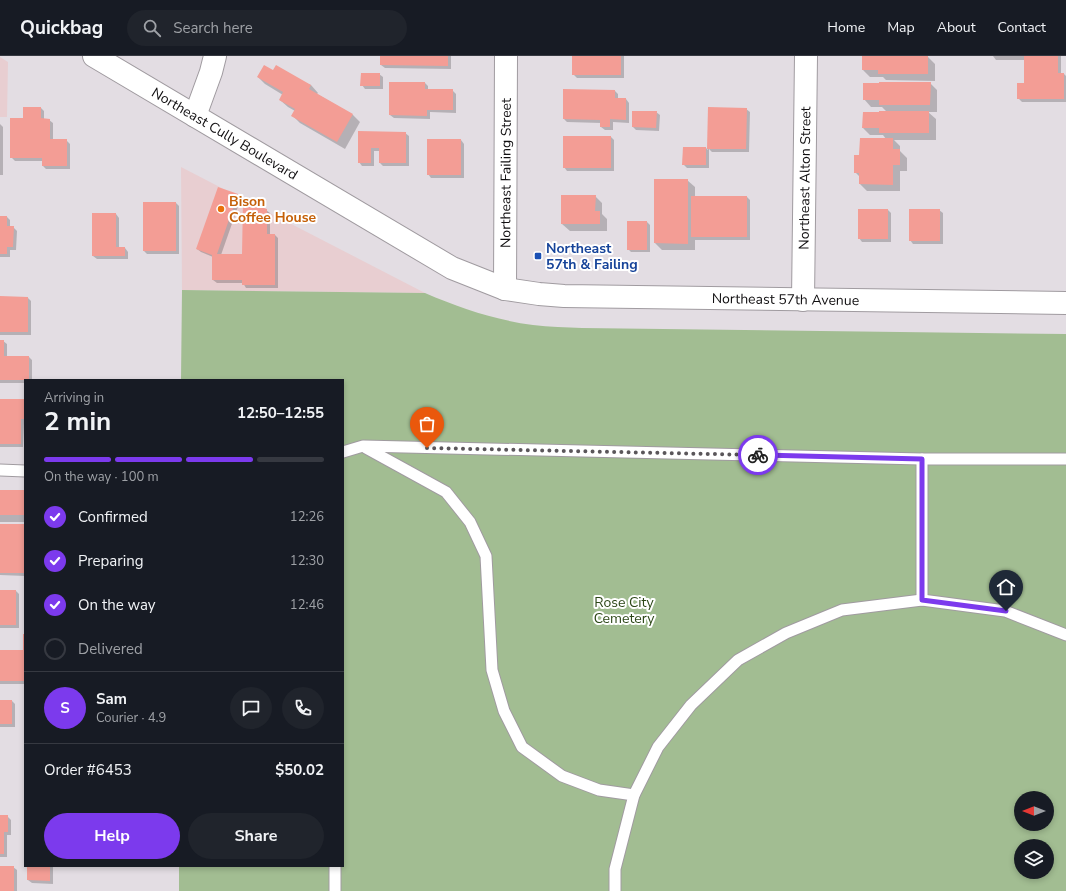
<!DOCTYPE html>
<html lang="en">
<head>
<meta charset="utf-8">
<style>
	:root { --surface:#171b24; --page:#20242c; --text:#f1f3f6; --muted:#9ea1a6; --line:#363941; --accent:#7c3aed }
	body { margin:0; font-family:"Nunito Sans",sans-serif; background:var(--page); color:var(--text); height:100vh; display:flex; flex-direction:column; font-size:15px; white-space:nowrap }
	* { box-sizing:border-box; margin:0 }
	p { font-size:13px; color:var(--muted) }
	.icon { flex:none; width:22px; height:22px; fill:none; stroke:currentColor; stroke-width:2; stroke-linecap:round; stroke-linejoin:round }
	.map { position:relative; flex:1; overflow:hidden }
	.side { position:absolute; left:24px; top:323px; width:320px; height:488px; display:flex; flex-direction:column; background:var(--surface); border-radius:0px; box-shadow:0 2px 6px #0003 }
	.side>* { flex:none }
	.needle { width:26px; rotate:270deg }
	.tools { position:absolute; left:1014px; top:735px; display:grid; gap:8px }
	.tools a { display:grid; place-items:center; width:40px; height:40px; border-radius:50%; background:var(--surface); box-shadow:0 2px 6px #0003; font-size:20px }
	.pin { position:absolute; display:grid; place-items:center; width:34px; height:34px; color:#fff; margin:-41px -17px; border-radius:50% 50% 50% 0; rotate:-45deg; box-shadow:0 0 4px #0007 }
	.pin .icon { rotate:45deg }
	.courier { position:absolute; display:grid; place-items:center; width:40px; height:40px; margin:-20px; border:3px solid #7c3aed; border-radius:50%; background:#fff; color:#222; box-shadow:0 1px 5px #0007 }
	.summary em { font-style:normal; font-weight:700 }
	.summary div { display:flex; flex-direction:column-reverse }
	.summary { display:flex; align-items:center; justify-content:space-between; height:68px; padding:0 20px }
	h1 { font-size:26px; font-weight:700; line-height:30px }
	.bar { display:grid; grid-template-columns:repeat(4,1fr); gap:6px 4px; align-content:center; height:48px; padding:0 20px }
	.bar i { height:5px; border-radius:3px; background:var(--line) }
	.bar .selected { background:var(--accent) }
	.bar p { grid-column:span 4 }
	.line { display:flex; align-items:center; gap:10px; padding:0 20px; border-top:1px solid var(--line) }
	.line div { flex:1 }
	.round { display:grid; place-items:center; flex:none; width:42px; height:42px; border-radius:21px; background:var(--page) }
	ol { padding:0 20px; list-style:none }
	li { display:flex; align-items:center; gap:12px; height:44px }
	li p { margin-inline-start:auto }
	li .icon { padding:4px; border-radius:50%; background:var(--accent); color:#fff; stroke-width:4 }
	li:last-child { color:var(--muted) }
	li i { width:22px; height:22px; border:2px solid var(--line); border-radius:50% }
	.button { display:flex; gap:8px; margin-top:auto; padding:8px 20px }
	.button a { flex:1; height:46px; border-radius:24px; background:var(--accent); color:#fff; font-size:16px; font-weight:700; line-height:46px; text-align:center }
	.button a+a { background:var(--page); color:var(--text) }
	header { display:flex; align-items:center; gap:24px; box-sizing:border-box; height:56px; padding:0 20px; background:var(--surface); border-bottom:1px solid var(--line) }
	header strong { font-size:19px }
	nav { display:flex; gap:22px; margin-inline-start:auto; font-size:14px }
	.search { width:280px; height:36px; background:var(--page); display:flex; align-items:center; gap:10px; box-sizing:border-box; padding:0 14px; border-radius:22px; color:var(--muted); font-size:15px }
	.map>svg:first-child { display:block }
	.commercial { fill:#e8ced1 }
	.green { fill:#a2bd92; fill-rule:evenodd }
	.shadow { fill:#0003 }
	.building { fill:#f39d95 }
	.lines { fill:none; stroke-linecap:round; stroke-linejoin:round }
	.service-casing { stroke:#a09ba0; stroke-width:13 }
	.minor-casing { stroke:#a09ba0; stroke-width:24 }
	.secondary-casing { stroke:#a09ba0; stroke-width:24 }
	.service { stroke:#fff; stroke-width:11 }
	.minor { stroke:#fff; stroke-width:22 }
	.secondary { stroke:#fff; stroke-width:22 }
	.done { stroke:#5a565a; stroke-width:4; stroke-dasharray:0 7.2 }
	.route { stroke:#7c3aed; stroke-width:5 }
	.food-dot { fill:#e8710a; stroke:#fff; stroke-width:1.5 }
	.transit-dot { fill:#1a4fb4; stroke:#fff; stroke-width:1.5 }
	.labels { text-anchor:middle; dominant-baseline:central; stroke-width:4; stroke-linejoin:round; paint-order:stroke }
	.street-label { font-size:14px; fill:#100e10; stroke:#fff }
	.food-label { font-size:14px; font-weight:bold; fill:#c56008; stroke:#fff; text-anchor:start }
	.transit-label { font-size:14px; font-weight:bold; fill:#164399; stroke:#fff; text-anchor:start }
	.park-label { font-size:14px; fill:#2c4717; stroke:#fff }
</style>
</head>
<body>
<header>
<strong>Quickbag</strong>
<div class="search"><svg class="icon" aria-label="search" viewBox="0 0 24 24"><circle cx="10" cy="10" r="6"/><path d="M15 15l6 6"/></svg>Search here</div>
<nav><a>Home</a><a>Map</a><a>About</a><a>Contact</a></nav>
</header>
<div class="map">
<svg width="1066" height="835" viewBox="0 0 1066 835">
	<rect width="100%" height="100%" fill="#e3dde3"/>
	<!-- commercial -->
	<g class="commercial">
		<polygon points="0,1 8,6 7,61 0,61"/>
		<polygon points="181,111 425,237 182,234"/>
	</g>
	<!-- green -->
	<path class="green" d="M182,234L425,237C460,252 495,264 533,269C549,271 566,271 582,272L1066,278V835H179V810H343V324H181ZM1021,742H1047V768H1021ZM1021,790H1047V816H1021Z"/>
	<!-- shadow -->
	<g class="shadow">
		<polygon points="381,0 451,0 451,13 385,12 381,9"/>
		<polygon points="573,0 624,0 624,22 577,22 573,18"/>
		<polygon points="863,0 928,1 935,8 935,25 886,24 883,21 870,21 863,14"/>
		<polygon points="993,0 1061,0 1061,18 1064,18 1066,20 1066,46 1022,46 1018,42 1025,28 1025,4 996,4"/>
		<polygon points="273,15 311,29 318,37 317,38 353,59 360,66 345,93 300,67 293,60 295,55 288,51 280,44 283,39 265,28 258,21"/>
		<polygon points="379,18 383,21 383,33 365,33 362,29"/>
		<polygon points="390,27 425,27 428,30 428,34 452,34 456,38 456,57 430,56 430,63 394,62 390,59"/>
		<polygon points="930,27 937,34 937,56 928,56 936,63 936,84 894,84 900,90 900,95 907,102 907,115 900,115 900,135 867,135 860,128 860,121 855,116 860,100 886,83 883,79 870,79 863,72 888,57 882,51 871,51 864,43"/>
		<polygon points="615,35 618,38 618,43 626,43 629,47 629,67 613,66 613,74 605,74 601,71 601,67 567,66 564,63"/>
		<polygon points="41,52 44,55 44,64 49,64 53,67 53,84 66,84 70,88 70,113 46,113 43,110 43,105 15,105 11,101"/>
		<polygon points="709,52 746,53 750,56 749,96 712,96 709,93 709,112 687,112 683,108 706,92 708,94"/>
		<polygon points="656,56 660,59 659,75 636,74 633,71"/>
		<polygon points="0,68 3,71 3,119 0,119"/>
		<polygon points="359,76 405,77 409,80 409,110 383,110 380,107 380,95 374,95 374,110 362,110 359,106"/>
		<polygon points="611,81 614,84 614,115 567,115 564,111"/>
		<polygon points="461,84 464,88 464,122 431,122 428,118"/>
		<polygon points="687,124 695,131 695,141 747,141 750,144 750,184 695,184 695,194 662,194 655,187"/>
		<polygon points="237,139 241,142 221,199 243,199 266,154 270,157 270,179 275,179 278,182 278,232 246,232 243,227 217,227 213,224 213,201 201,196 197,193"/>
		<polygon points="595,140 602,147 602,158 607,163 607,175 570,175 562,168"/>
		<polygon points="176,147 179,150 179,198 147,198 144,195"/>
		<polygon points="888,154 891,157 891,186 862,186 859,182"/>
		<polygon points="939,154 943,157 943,188 913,188 910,184"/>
		<polygon points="116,158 119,162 119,192 125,192 128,196 128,203 97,203 93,200"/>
		<polygon points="0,161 7,161 10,164 10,171 13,171 17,175 16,194 10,194 10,201 0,201"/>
		<polygon points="647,166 650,169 650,196 631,196 628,193"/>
		<polygon points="0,241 28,242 31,245 31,279 0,279"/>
		<polygon points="0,285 3,285 7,288 7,301 29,301 32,304 32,324 25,324 25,327 0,327"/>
		<polygon points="25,344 23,391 0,391 0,355"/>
		<rect x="0" y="435" width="25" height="31"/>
		<polygon points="0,469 25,470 25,520 0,519"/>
		<polygon points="0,535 16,535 19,538 19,572 0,572"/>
		<polygon points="25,579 25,628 0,628 0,595 24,595"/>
		<polygon points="0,645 12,645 15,648 15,671 0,671"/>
		<polygon points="0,760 7,760 11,764 11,779 7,779 7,801 0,801"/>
		<polygon points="28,810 53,810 53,828 32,827 28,824"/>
		<polygon points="0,811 13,811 17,814 17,835 0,835"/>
	</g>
	<!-- building -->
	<g class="building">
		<polygon points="380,0 448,0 448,10 380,9"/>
		<rect x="572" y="0" width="49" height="19"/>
		<polygon points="862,0 928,0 928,18 878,18 878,14 862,14"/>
		<polygon points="1024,0 1058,0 1058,17 1064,17 1064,43 1017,43 1017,27 1024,27"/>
		<polygon points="264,9 273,14 276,9 311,29 309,33 353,58 337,86 291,60 295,53 279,44 283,36 257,21"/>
		<polygon points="361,17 380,17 380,30 360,30"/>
		<polygon points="389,26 425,26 425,33 453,33 453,54 427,54 427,60 389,59"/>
		<polygon points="879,26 931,26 930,49 879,49 879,44 863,44 863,27 879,27"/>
		<polygon points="563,33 615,34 615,42 626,42 626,64 610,63 610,71 600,71 600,64 563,63"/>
		<polygon points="23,51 41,51 41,62 50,63 50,83 67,83 67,110 42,110 42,102 10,102 10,62 23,62"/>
		<polygon points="708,51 747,52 746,93 707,93"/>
		<polygon points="632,55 657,55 656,72 632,71"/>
		<polygon points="879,55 929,55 929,77 879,77 879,72 862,72 863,56 879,56"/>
		<polygon points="358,75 406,76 406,107 379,107 379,92 371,92 371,107 358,107"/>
		<rect x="563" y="80" width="48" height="32"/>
		<polygon points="860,82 893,82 893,93 900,93 900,109 893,109 893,129 859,128 859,117 854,117 854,99 859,99"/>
		<rect x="427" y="83" width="34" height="36"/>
		<polygon points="683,91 706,91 706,109 682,109"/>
		<polygon points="654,123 688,123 688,188 654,187"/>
		<polygon points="218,131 238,138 217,198 242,198 243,145 267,153 267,178 275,178 275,229 242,229 242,224 212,224 212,199 196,193"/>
		<polygon points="561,139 596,139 595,155 600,155 600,168 561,168"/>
		<rect x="691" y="140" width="56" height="41"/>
		<rect x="143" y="146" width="33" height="49"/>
		<rect x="858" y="153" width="30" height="30"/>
		<rect x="909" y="153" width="31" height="32"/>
		<polygon points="92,157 116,157 116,191 125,191 125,200 92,200"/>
		<polygon points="0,160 7,160 7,170 14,170 13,191 7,191 7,198 0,198"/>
		<rect x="627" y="165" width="20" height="29"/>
		<polygon points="0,240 28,241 28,276 0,276"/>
		<polygon points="0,284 4,284 4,300 29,300 29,324 0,324"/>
		<polygon points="0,343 25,343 25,363 21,363 21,388 0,388"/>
		<rect x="0" y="434" width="25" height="25"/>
		<rect x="0" y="468" width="25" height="49"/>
		<rect x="0" y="534" width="16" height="35"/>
		<polygon points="23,578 25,578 25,625 0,625 0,594 23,594"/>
		<rect x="0" y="644" width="12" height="24"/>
		<polygon points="0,759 8,759 8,776 4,776 4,798 0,798"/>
		<rect x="0" y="810" width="14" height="25"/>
		<polygon points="27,810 50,810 50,825 27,824"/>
	</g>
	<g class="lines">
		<defs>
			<g id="service">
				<polyline points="366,392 446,436 470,466 486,500 492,614 504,655 522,691 562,720 599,734 634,739"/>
				<polyline points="343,396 363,390 922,403 1066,403"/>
				<polyline points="922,403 922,544"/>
				<polyline points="0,414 25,415"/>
				<polyline points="335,835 335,810"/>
				<polyline points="615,835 615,813 634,739 658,691 691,649 738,604 786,577 842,554 922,544 1005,555 1066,579"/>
			</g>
			<g id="minor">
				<polyline points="195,60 211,16 215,0"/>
				<path id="s1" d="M505,233L506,0"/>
				<path id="s2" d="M803,244L806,0"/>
			</g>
			<g id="secondary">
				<path id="s3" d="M94,0L452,212L505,233L539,238L564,240L1066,247"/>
			</g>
		</defs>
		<!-- service casing -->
		<use href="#service" class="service-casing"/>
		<!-- minor casing -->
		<use href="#minor" class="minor-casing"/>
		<!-- secondary casing -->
		<use href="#secondary" class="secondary-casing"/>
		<!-- service -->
		<use href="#service" class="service"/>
		<!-- minor -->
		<use href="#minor" class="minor"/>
		<!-- secondary -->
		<use href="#secondary" class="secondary"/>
	</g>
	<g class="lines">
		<!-- done -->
		<polyline class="done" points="427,392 758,399"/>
		<!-- route -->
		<polyline class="route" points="758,399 922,403 922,544 1006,555"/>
	</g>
	<!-- markers -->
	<circle class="food-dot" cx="221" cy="153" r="4"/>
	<rect class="transit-dot" x="534" y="196" width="8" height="8" rx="2"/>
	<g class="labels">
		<!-- street labels -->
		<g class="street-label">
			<text stroke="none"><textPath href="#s3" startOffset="152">Northeast Cully Boulevard</textPath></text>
			<text stroke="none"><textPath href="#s1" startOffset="116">Northeast Failing Street</textPath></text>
			<text stroke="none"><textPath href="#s2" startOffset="122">Northeast Alton Street</textPath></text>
			<text stroke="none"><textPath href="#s3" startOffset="754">Northeast 57th Avenue</textPath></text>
		</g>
		<!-- food labels -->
		<g class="food-label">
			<text x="229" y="145">Bison<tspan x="229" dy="16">Coffee House</tspan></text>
		</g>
		<!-- transit labels -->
		<g class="transit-label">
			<text x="546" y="192">Northeast<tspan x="546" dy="16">57th &amp; Failing</tspan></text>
		</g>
		<!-- park labels -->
		<g class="park-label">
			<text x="624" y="546">Rose City<tspan x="624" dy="16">Cemetery</tspan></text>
		</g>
	</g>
</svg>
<div class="tools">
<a><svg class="needle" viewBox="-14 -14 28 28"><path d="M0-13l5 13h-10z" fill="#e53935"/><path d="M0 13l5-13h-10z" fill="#9ea1a6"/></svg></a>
<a><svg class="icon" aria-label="layers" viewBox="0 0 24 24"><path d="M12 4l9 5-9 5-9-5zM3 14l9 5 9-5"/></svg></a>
</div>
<div class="pin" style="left:427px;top:392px;background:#ea580c"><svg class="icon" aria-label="bag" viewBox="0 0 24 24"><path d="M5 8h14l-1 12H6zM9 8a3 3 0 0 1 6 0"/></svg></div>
<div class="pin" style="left:1006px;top:555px;background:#1f2937"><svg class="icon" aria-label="home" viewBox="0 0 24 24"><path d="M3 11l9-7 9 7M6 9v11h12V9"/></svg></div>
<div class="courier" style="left:758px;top:399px"><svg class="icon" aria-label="bike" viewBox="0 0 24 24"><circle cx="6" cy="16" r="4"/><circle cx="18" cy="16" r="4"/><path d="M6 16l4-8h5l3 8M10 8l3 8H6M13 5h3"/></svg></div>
<section class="side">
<div class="summary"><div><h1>2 min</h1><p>Arriving in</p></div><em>12:50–12:55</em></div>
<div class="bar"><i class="selected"></i><i class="selected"></i><i class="selected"></i><i></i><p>On the way · 100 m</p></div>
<ol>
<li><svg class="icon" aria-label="check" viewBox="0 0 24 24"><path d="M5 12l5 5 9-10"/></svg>Confirmed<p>12:26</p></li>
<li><svg class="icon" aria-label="check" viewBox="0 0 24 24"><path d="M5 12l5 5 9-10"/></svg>Preparing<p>12:30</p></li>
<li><svg class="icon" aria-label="check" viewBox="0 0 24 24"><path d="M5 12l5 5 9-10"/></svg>On the way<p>12:46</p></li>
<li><i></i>Delivered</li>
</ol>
<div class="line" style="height:72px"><b class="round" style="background:var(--accent);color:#fff">S</b><div><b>Sam</b><p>Courier · 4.9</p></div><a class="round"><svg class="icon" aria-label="chat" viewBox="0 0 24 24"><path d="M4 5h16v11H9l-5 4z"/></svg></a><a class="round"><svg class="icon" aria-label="phone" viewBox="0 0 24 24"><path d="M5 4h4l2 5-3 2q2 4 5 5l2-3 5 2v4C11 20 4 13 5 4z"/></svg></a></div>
<div class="line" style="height:52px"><div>Order #6453</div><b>$50.02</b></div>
<div class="button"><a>Help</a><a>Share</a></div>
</section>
</div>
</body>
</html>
